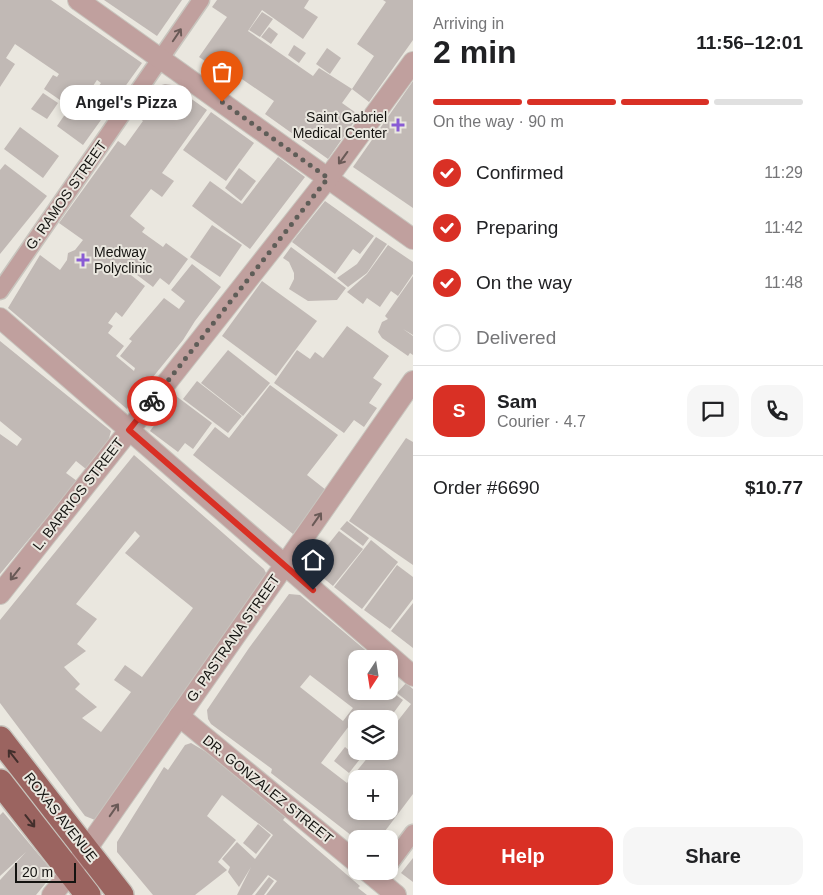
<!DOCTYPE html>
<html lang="en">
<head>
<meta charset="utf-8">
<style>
	:root { --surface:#fff; --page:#f6f6f6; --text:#202124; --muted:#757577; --line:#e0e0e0; --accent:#d93025 }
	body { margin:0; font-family:Arial,sans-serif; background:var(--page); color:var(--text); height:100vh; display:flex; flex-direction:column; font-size:19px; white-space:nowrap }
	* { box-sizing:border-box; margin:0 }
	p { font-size:16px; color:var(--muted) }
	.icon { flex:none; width:28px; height:28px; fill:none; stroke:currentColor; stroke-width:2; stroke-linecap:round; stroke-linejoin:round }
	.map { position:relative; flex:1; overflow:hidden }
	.drawer { display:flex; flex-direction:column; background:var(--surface); width:410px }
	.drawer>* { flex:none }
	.needle { width:32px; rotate:192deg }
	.controls { position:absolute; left:348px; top:650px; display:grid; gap:10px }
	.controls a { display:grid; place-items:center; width:50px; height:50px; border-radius:10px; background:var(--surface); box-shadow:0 2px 8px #0003; font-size:25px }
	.scale { position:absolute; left:15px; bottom:12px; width:61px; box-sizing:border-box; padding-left:5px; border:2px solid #141310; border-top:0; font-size:14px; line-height:18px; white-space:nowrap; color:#141310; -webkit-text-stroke:4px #eae7df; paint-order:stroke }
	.pin { position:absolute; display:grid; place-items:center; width:42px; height:42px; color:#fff; margin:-51px -21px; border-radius:50% 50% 50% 0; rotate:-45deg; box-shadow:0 0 5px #0007 }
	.pin .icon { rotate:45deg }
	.courier { position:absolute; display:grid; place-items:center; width:50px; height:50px; margin:-25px; border:4px solid #d93025; border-radius:50%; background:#fff; color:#222; box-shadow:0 1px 6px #0007 }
	.bubble { position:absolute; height:35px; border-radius:15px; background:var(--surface); box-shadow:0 2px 8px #0003; font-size:16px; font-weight:800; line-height:35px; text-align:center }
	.head em { font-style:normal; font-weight:800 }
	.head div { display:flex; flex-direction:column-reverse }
	.head { display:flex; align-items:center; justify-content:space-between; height:85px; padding:0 20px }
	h1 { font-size:32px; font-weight:800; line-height:38px }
	.bar { display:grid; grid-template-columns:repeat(4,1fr); gap:8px 5px; align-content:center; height:60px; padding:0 20px }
	.bar i { height:6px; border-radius:4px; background:var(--line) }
	.bar .selected { background:var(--accent) }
	.bar p { grid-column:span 4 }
	.line { display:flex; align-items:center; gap:12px; padding:0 20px; border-top:1px solid var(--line) }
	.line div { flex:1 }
	.round { display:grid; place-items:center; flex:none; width:52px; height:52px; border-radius:15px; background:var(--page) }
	ol { padding:0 20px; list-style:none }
	li { display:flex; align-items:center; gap:15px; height:55px }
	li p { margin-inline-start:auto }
	li .icon { padding:5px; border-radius:50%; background:var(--accent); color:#fff; stroke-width:4 }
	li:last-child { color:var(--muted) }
	li i { width:28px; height:28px; border:2px solid var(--line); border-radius:50% }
	.button { display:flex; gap:10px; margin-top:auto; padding:10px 20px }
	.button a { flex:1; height:58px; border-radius:15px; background:var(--accent); color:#fff; font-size:20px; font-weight:800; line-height:58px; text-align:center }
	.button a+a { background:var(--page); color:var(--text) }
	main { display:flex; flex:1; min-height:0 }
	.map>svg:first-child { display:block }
	.building { fill:#c1b9b5; fill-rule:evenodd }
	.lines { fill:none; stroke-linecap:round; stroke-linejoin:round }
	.minor-casing { stroke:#c8c5be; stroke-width:19 }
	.tertiary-casing { stroke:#c8c5be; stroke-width:22 }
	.primary-casing { stroke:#c8c5be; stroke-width:28 }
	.minor { stroke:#c0a09e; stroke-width:16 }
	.tertiary { stroke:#c0a09e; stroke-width:20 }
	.primary { stroke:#9b6460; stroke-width:25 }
	.oneway { stroke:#6a5a57 }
	.oneway2 { stroke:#432f2c }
	.done { stroke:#5f5d58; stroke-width:5; stroke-dasharray:0 9 }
	.route { stroke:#d93025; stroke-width:6 }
	.poi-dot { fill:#895bd4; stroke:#eae7df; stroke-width:2 }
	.labels { text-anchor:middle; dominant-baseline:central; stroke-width:4; stroke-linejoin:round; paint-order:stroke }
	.poi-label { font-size:14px; fill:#141310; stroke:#eae7df; text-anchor:end }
	.street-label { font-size:14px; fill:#141310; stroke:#eae7df }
</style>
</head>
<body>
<main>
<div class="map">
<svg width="413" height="895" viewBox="0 0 413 895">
	<rect width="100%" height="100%" fill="#eae7df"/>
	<!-- building -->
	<g class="building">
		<polygon points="0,0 51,0 142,63 83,145 57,126 68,110 78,116 101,83 97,80 76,111 44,89 53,75 57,77 59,74 15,44 6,58 15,64 0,87"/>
		<polygon points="104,0 182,0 157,36"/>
		<polygon points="217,0 309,0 304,8 318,17 303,39 262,10 248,31 313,76 319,68 352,89 342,103 359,115 328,159 265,114 274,101 223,66 220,71 199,57 227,17 212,7"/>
		<polygon points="383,0 413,0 413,40 369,102 352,89 374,56 357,44 386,2"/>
		<polygon points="262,12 273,19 260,37 249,30"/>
		<polygon points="269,27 278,34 271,44 261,37"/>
		<polygon points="294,45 306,53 299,63 288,55"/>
		<polygon points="327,48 341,58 330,74 316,64"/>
		<polygon points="413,81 413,208 353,167"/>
		<polygon points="165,84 172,85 207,110 162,173 174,181 162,197 151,189 130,216 145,228 142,232 163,247 166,243 188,259 169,285 160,278 153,287 120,262 118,265 145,286 122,317 116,312 108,323 113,326 108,333 124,346 116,356 134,371 135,368 120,356 132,341 129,339 164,298 179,309 185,301 171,290 192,264 221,287 195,321 183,340 127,409 8,308 40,255 60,270 67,260 68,253 75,250 83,240 59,223 118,141 125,146 143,121 137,116 158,86"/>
		<polygon points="43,93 58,103 47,119 31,109"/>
		<polygon points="211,112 254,143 226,181 183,150"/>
		<polygon points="20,127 59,156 43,178 4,149"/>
		<polygon points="278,157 305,177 250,249 192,206 210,181 242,204"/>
		<polygon points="5,164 47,196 0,254 0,170"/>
		<polygon points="239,168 256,181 241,201 225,188"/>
		<polygon points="325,201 374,236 360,254 353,249 335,274 292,242"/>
		<polygon points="212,225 242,245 220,277 190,257"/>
		<polygon points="376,237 387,244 367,273 348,287 337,278 357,264"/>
		<polygon points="388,245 413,262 413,274 398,296 391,291 380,307 367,298 363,304 347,292 367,274"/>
		<polygon points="291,247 346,288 337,300 308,301 289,289 294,279 294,273 289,262 283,258"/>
		<polygon points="413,276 413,335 403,329 413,336 413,355 410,353 408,356 382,338 378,332 382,322 388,319 385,316"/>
		<polygon points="262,281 317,321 276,376 222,336"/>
		<polygon points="347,326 389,356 373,378 382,384 369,403 377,408 364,427 354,420 344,433 274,383 297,350 310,359 315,352 323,358"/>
		<polygon points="0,341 111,431 108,442 86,469 76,461 66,473 77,481 0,574 0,434 17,446 22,439 0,421"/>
		<polygon points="228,350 270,383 243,416 201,383"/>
		<polygon points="197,381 242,416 228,433 183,399"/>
		<polygon points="270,385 338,435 307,475 326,490 293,534 193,455 215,427 229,438"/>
		<polygon points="176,396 212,423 193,449 185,443 178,452 150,431"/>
		<polygon points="406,438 413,442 413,565 349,521"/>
		<path d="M134,455L264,569L266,573L265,578L98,818L95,820L85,816L0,703V620ZM135,531L140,536L125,553L193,608L142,677L125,665L114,680L131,692L101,732L82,718L97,707L75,689L80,684L64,667L86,651L77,644L97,619L76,604Z"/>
		<polygon points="347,521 369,538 363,546 340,529"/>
		<polygon points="339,531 363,549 333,586 310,567"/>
		<polygon points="371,540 398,562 362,609 334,587"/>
		<polygon points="397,565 413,577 413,599 390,629 364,610"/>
		<path d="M289,594L300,595L376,659H356V691H389V690L403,700L389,719H356V732L349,726L321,763L347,783L373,751H389V732L411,704L397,693L406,683L413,689V794L379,839H356L271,773L272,769L211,724L208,719L207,710L249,648ZM310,675L353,708L343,721L300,687ZM356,779H389V811H356Z"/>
		<polygon points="413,603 413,648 391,631"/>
		<polygon points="191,743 213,756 287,815 283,820 360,886 358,888 367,895 266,895 277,881 268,875 252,895 237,895 251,867 239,887 228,872 230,867 222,859 237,842 255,859 273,835 222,795 207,816 236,840 218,862 227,870 195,895 153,895 117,852 117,842 164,767 168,770 185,745"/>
		<polygon points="345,747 360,759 349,773 334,761"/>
		<polygon points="3,812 54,873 36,895 0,895 0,880 26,852 0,876 0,815"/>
		<polygon points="258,824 271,835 256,854 243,843"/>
		<polygon points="413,858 413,882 401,873"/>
		<polygon points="269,877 274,881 264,895 255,895"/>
	</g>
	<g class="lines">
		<defs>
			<g id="minor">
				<polyline points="0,291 201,0"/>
				<polyline points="389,865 413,833"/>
			</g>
			<g id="tertiary">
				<polyline points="78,0 413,239"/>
				<polyline points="0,318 413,676"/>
				<polyline points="0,594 328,178 413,62"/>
				<polyline points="179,716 356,862"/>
				<polyline points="367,871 396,895"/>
				<polyline points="52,895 70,873 413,381"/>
			</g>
			<g id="primary">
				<polyline points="0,739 121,895"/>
				<polyline points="0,782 88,895"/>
			</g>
		</defs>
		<!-- minor casing -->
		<use href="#minor" class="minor-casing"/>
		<!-- tertiary casing -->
		<use href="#tertiary" class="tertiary-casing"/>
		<!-- primary casing -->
		<use href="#primary" class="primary-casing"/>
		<!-- minor -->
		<use href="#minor" class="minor"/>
		<!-- tertiary -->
		<use href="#tertiary" class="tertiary"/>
		<!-- primary -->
		<use href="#primary" class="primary"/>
	</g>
	<!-- one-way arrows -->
	<defs><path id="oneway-shaft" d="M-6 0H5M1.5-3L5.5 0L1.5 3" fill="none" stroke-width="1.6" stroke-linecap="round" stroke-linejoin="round" transform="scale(1.25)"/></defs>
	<g class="oneway">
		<use href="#oneway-shaft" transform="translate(177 35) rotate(-56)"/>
		<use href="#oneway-shaft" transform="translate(343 158) rotate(126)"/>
		<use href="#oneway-shaft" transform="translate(317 519) rotate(-55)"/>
		<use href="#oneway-shaft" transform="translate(15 574) rotate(128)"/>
		<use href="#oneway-shaft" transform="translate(114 810) rotate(-55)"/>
	</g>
	<g class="oneway2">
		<use href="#oneway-shaft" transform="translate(13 756) rotate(-128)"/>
		<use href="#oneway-shaft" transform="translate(30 821) rotate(52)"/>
	</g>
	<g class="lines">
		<!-- done -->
		<polyline class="done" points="152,401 328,178 222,102"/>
		<!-- route -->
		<polyline class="route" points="152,401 129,430 313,590"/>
	</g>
	<!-- markers -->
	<g class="poi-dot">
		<path d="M395.5 117.5h5v5h5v5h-5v5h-5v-5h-5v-5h5z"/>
		<path d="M80.5 252.5h5v5h5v5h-5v5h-5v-5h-5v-5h5z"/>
	</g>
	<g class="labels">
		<!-- poi labels -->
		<g class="poi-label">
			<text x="387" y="117">Saint Gabriel<tspan x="387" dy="16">Medical Center</tspan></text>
			<text x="94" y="252" text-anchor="start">Medway<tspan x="94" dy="16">Polyclinic</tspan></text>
		</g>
		<!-- street labels -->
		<g class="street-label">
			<text transform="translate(66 195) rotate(-55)">G. RAMOS STREET</text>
			<text transform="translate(78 494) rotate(-52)">L. BARRIOS STREET</text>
			<text transform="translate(233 638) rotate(-55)">G. PASTRANA STREET</text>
			<text transform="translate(268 789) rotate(39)">DR. GONZALEZ STREET</text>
			<text transform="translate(61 817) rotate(52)">ROXAS AVENUE</text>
		</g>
	</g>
</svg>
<div class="controls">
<a><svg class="needle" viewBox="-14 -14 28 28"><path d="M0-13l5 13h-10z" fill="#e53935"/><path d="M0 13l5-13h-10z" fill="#757577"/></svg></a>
<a><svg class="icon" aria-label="layers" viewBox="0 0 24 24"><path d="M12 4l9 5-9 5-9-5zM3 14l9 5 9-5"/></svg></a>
<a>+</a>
<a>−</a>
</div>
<div class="scale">20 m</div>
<div class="pin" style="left:222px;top:102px;background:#ea580c"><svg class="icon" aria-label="bag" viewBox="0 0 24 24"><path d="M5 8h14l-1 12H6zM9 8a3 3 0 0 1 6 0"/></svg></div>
<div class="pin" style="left:313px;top:590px;background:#1f2937"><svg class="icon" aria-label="home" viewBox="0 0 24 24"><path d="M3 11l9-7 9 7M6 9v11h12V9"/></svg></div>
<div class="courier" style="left:152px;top:401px"><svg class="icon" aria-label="bike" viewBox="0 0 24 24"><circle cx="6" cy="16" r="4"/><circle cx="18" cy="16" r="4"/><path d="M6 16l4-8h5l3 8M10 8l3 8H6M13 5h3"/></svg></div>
<div class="bubble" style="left:60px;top:85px;width:132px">Angel's Pizza</div>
</div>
<section class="drawer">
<div class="head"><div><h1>2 min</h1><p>Arriving in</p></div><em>11:56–12:01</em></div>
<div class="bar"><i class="selected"></i><i class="selected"></i><i class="selected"></i><i></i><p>On the way · 90 m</p></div>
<ol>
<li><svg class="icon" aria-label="check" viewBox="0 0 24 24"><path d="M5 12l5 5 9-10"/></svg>Confirmed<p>11:29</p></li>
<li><svg class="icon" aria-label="check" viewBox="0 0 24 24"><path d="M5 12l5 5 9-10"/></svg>Preparing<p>11:42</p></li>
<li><svg class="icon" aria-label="check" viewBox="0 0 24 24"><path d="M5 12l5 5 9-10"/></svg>On the way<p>11:48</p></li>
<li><i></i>Delivered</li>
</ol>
<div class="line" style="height:90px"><b class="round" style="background:var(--accent);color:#fff">S</b><div><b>Sam</b><p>Courier · 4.7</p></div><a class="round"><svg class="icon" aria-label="chat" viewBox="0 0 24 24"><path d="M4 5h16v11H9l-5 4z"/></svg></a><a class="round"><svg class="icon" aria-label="phone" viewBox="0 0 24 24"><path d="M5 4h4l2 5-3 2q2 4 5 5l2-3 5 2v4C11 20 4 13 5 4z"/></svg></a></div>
<div class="line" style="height:65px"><div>Order #6690</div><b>$10.77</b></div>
<div class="button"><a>Help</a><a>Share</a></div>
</section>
</main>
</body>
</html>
